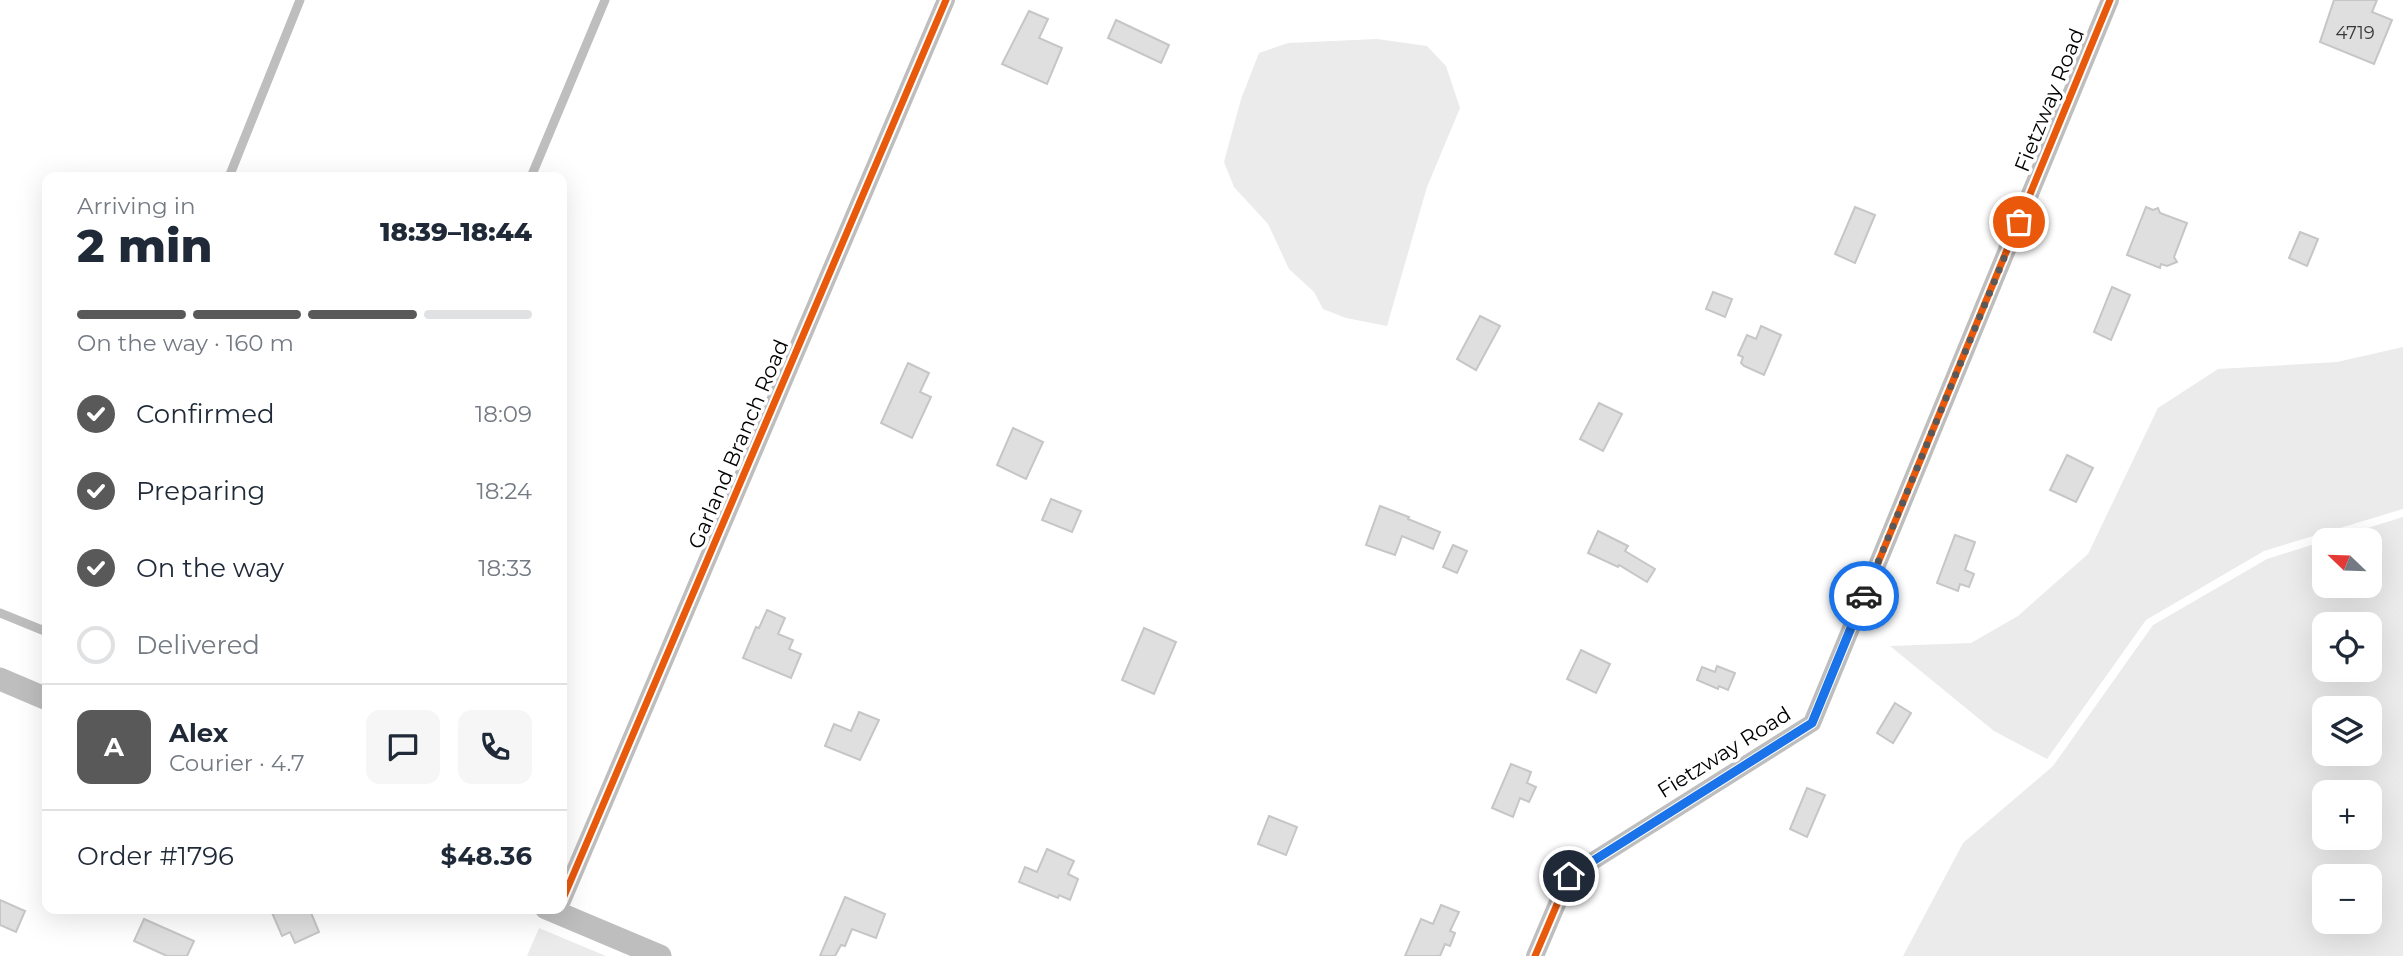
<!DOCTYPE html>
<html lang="en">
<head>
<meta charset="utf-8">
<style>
	:root { --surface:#fff; --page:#f6f6f7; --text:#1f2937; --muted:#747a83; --line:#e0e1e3; --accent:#595959 }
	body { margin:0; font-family:Montserrat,sans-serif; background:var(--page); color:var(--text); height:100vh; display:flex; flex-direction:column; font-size:26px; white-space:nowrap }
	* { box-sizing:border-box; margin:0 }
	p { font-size:23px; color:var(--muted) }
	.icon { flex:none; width:38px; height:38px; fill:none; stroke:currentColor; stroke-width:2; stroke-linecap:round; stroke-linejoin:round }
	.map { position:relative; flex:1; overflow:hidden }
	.sheet { position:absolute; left:42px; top:172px; width:525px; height:742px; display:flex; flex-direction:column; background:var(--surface); border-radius:14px; box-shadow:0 7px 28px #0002 }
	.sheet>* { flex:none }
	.needle { width:46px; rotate:293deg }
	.fabs { position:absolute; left:2312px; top:528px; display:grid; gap:14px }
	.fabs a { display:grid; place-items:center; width:70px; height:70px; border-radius:14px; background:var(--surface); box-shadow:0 7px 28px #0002; font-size:35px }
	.pin { position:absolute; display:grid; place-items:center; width:60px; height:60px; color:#fff; margin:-30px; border:4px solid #fff; border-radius:50%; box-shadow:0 2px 7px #0007 }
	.courier { position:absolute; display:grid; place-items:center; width:70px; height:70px; margin:-35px; border:5px solid #1a73e8; border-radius:50%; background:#fff; color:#222; box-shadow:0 2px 9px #0007 }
	.summary em { font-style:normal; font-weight:800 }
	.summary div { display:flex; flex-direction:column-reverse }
	.summary { display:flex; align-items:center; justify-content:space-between; height:119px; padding:0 35px }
	h1 { font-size:46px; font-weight:800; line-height:52px }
	.bar { display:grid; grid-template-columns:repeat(4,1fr); gap:10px 7px; align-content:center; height:84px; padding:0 35px }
	.bar i { height:9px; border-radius:5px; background:var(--line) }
	.bar .selected { background:var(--accent) }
	.bar p { grid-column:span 4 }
	.line { display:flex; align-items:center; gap:18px; padding:0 35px; border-top:2px solid var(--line) }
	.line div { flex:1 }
	.round { display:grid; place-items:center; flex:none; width:74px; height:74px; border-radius:14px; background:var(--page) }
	ol { padding:0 35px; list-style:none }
	li { display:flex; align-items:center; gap:21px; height:77px }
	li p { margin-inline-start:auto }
	li .icon { padding:7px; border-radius:50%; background:var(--accent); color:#fff; stroke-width:4 }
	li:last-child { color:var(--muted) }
	li i { width:38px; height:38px; border:4px solid var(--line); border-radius:50% }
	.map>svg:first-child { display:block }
	.green { fill:#ebebeb; fill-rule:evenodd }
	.building { fill:#dfdfdf; stroke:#c6c6c6; stroke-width:2 }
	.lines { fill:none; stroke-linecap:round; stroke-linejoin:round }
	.service { stroke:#bebebe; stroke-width:9 }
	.minor { stroke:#bebebe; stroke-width:18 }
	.tertiary { stroke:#bebebe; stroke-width:23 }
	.cycleway-casing { stroke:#fff; stroke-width:11 }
	.cycleway { stroke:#e8590c; stroke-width:7 }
	.done { stroke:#595959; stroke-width:7; stroke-dasharray:0 12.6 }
	.route { stroke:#1a73e8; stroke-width:9 }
	.labels { text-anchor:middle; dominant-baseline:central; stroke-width:7; stroke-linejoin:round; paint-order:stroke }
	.number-label { font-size:18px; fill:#383838 }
	.street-label { font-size:21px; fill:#000; stroke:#fff }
</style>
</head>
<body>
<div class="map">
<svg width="2403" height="956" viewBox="0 0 2403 956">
	<rect width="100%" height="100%" fill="#fff"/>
	<!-- green -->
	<g class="green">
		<polygon points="1377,39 1427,46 1446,66 1460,108 1427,187 1387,326 1346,318 1323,309 1314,292 1289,269 1268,224 1234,187 1224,162 1241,99 1259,53 1288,43"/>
		<polygon points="2403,347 2403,509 2264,551 2146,620 2047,759 1994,731 1890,646 1971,643 2018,616 2088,554 2158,408 2218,369 2337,362"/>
		<path d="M2403,517V956H1903L1963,843L2053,766L2153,625L2267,559L2324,541V586H2370V541H2326ZM2324,625H2370V670H2324ZM2324,709H2370V754H2324ZM2324,793H2370V838H2324ZM2324,877H2370V922H2324Z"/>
		<polygon points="539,928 606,956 527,956"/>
	</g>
	<!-- building -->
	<g class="building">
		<polygon points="2334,0 2377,0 2372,12 2392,20 2374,64 2320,42"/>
		<polygon points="1029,11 1048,19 1039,38 1062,48 1047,84 1002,64"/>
		<polygon points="1116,20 1169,45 1161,63 1108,38"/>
		<polygon points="1855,207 1875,215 1855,263 1835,254"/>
		<polygon points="2146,207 2153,210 2158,208 2160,213 2187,223 2174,257 2177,262 2167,266 2161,264 2160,268 2127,255"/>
		<polygon points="2300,232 2318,239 2307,266 2289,258"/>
		<polygon points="2112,287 2130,295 2111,340 2094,332"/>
		<polygon points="1713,292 1732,299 1725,317 1706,309"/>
		<polygon points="1480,316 1500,326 1476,370 1457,359"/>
		<polygon points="1761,326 1781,335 1764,375 1744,366 1741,363 1743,357 1738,355 1747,335 1756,339"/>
		<polygon points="908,363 929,373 920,392 931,397 912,438 881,423"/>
		<polygon points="1599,403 1622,414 1603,451 1580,439"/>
		<polygon points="1013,428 1043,442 1026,479 997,465"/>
		<polygon points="2067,455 2093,468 2076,502 2050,490"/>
		<polygon points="1051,499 1081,511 1072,532 1042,520"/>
		<polygon points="1380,506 1409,517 1408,519 1440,532 1433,549 1402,536 1395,555 1366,545"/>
		<polygon points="1598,531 1628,546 1625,551 1655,569 1647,582 1619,565 1618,567 1588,553"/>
		<polygon points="1955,535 1975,542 1965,570 1974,574 1969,587 1960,584 1958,591 1937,583"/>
		<polygon points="1453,545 1467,551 1457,573 1443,567"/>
		<polygon points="767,610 785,618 778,634 793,640 789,649 801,654 791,678 743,658 756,627 759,628"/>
		<polygon points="1144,628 1176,642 1154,694 1122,680"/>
		<polygon points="1581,650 1610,664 1596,693 1567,679"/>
		<polygon points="1717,666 1735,673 1728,690 1719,686 1718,689 1697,680 1702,667 1715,672"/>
		<polygon points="1895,703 1911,713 1893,743 1877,733"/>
		<polygon points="859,712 879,720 860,760 825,746 834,724 851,731"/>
		<polygon points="1511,764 1531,772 1527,783 1536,787 1529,802 1520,798 1513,817 1492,808"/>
		<polygon points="1807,788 1825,795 1807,837 1790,829"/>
		<polygon points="1269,816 1297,827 1286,855 1258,844"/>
		<polygon points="1047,849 1074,861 1068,874 1078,879 1070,900 1059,895 1058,898 1019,882 1025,867 1037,872"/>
		<polygon points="845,897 885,914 876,938 852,929 845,946 841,945 835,956 820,956"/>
		<polygon points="0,900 25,911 16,932 0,925"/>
		<polygon points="1441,905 1459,912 1450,931 1455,933 1450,946 1445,944 1440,956 1405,956 1421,919 1433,924"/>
		<polygon points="270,908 309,908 319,932 295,943 290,932 282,936"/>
		<polygon points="144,919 194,941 187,956 167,956 134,941"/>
	</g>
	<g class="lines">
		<!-- service -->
		<g class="service">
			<polyline points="229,177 300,0"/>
			<polyline points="531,177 605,0"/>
			<polyline points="0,613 47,632"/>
		</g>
		<!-- minor -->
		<g class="minor">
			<polyline points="562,901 946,0"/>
			<polyline points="1535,956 1569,876 1812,723 2110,0"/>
		</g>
		<!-- tertiary -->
		<g class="tertiary">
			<polyline points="0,679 47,699"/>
			<polyline points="546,908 660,956"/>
		</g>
		<defs>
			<g id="cycleway">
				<polyline points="562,901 946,0"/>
				<polyline points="1535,956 1569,876 1812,723 2110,0"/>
			</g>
		</defs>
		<!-- cycleway casing -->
		<use href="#cycleway" class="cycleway-casing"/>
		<!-- cycleway -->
		<use href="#cycleway" class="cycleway"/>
	</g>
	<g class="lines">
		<!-- done -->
		<polyline class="done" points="1864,596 2019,222"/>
		<!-- route -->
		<polyline class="route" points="1569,876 1812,723 1864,596"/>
	</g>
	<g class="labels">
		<!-- number labels -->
		<g class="number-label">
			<text x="2355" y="33">4719</text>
		</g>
		<!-- street labels -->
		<g class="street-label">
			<text transform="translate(2049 100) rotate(-68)">Fietzway Road</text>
			<text transform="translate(738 444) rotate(-67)">Garland Branch Road</text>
			<text transform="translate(1724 752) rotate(-32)">Fietzway Road</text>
		</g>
	</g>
</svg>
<div class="fabs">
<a><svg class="needle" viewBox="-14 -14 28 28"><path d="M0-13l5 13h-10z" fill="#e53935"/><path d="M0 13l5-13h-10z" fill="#747a83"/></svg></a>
<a><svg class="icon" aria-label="locate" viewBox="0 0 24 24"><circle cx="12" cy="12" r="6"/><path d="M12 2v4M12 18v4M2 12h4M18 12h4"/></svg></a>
<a><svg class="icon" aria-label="layers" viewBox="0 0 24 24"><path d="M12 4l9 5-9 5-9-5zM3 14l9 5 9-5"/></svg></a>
<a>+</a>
<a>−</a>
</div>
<div class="pin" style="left:2019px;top:222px;background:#ea580c"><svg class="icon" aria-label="bag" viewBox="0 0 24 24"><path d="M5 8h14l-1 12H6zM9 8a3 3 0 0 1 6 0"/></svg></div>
<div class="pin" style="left:1569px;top:876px;background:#1f2937"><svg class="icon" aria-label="home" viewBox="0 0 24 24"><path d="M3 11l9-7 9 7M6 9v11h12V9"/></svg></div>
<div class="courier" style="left:1864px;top:596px"><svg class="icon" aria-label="car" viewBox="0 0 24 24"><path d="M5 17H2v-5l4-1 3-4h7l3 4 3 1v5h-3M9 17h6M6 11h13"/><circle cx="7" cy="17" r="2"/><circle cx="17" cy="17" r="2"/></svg></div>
<section class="sheet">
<div class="summary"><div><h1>2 min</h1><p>Arriving in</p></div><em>18:39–18:44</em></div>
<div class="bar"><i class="selected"></i><i class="selected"></i><i class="selected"></i><i></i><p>On the way · 160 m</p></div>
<ol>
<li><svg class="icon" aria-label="check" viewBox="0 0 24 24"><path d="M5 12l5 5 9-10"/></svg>Confirmed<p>18:09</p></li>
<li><svg class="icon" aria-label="check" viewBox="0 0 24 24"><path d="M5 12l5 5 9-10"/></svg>Preparing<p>18:24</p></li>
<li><svg class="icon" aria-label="check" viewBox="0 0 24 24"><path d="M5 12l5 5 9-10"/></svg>On the way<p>18:33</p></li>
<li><i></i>Delivered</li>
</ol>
<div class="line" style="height:126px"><b class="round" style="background:var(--accent);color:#fff">A</b><div><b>Alex</b><p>Courier · 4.7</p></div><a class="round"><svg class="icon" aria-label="chat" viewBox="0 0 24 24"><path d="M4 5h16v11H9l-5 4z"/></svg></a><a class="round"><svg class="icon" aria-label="phone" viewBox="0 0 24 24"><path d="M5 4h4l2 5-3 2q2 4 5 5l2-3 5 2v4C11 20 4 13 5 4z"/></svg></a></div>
<div class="line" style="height:91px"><div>Order #1796</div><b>$48.36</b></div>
</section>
</div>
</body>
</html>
